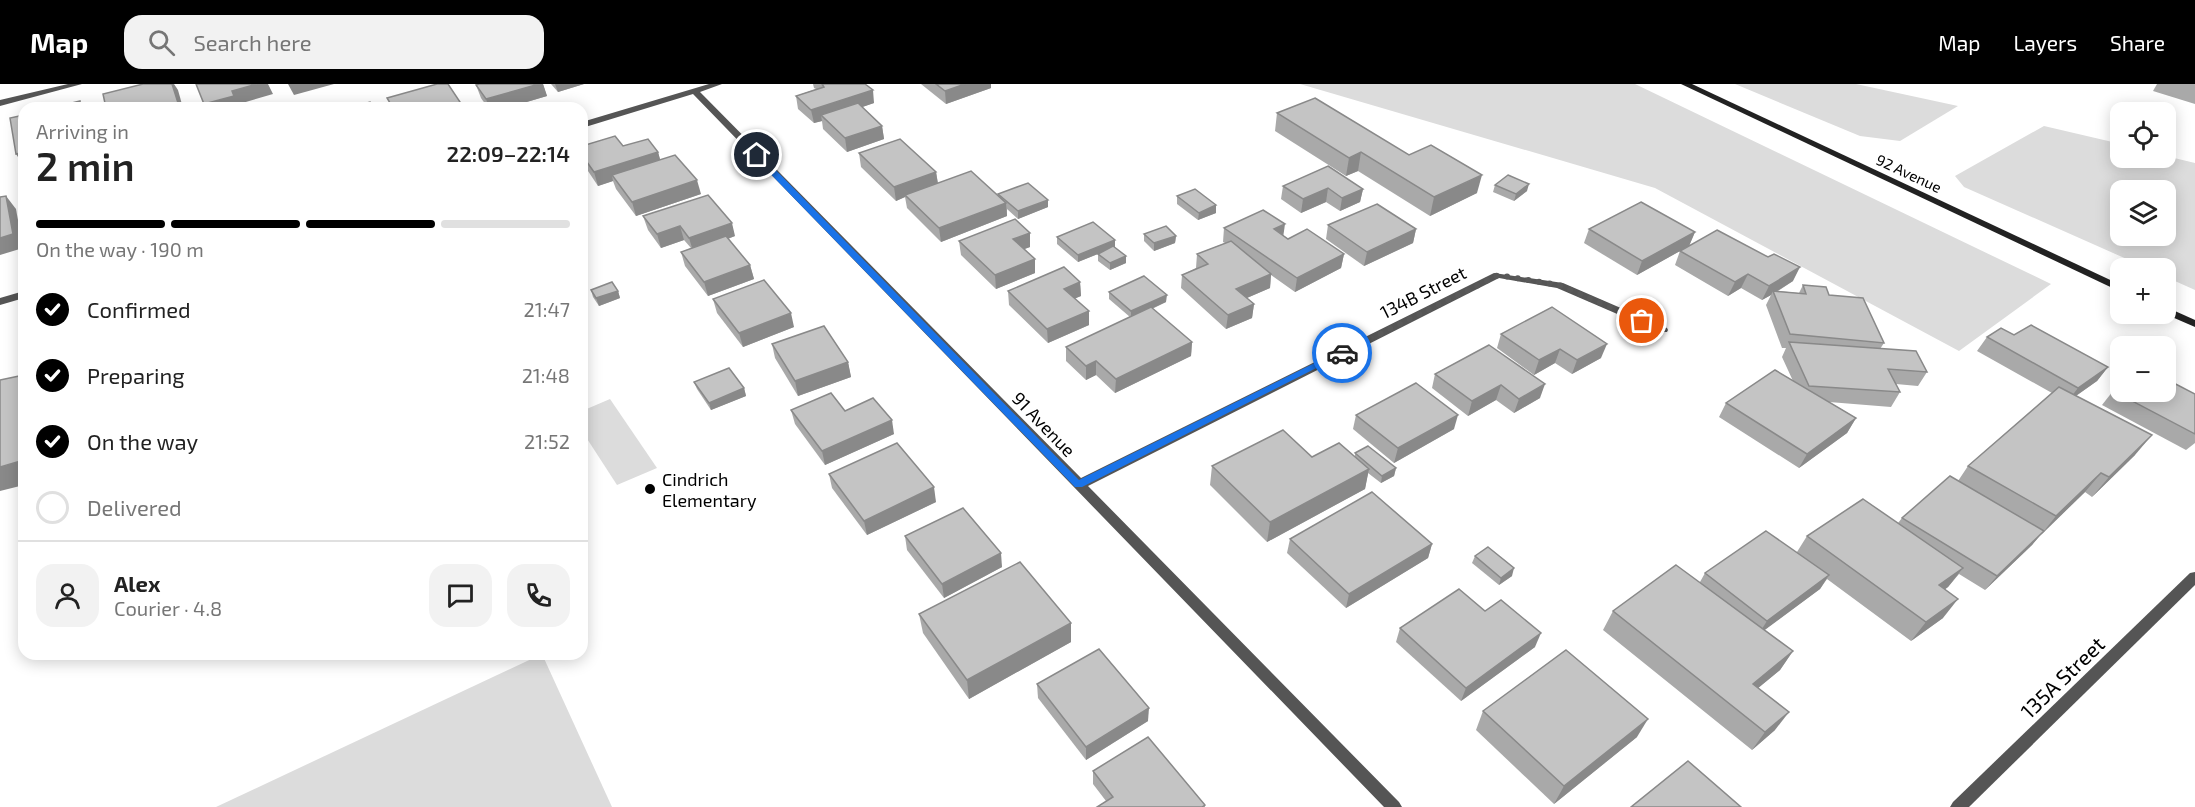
<!DOCTYPE html>
<html lang="en">
<head>
<meta charset="utf-8">
<style>
	:root { --surface:#fff; --page:#f2f2f2; --text:#222; --muted:#767676; --line:#e0e0e0; --accent:#000 }
	body { margin:0; font-family:"Exo 2",sans-serif; background:var(--page); color:var(--text); height:100vh; display:flex; flex-direction:column; font-size:22px; white-space:nowrap }
	* { box-sizing:border-box; margin:0 }
	p { font-size:20px; color:var(--muted) }
	.icon { flex:none; width:33px; height:33px; fill:none; stroke:currentColor; stroke-width:2; stroke-linecap:round; stroke-linejoin:round }
	.map { position:relative; flex:1; overflow:hidden }
	.details { position:absolute; left:18px; top:18px; width:570px; height:558px; display:flex; flex-direction:column; background:var(--surface); border-radius:18px; box-shadow:0 3px 15px #0003 }
	.details>* { flex:none }
	.buttons { position:absolute; left:2110px; top:18px; display:grid; gap:12px }
	.buttons a { display:grid; place-items:center; width:66px; height:66px; border-radius:12px; background:var(--surface); box-shadow:0 3px 15px #0003; font-size:30px }
	.pin { position:absolute; display:grid; place-items:center; width:51px; height:51px; color:#fff; margin:-26px; border:3px solid #fff; border-radius:50%; box-shadow:0 2px 6px #0007 }
	.courier { position:absolute; display:grid; place-items:center; width:60px; height:60px; margin:-30px; border:4px solid #1a73e8; border-radius:50%; background:#fff; color:#222; box-shadow:0 2px 8px #0007 }
	.headline em { font-style:normal; font-weight:600 }
	.headline div { display:flex; flex-direction:column-reverse }
	.headline { display:flex; align-items:center; justify-content:space-between; height:102px; padding:0 18px }
	h1 { font-size:39px; font-weight:600; line-height:45px }
	.bar { display:grid; grid-template-columns:repeat(4,1fr); gap:9px 6px; align-content:center; height:72px; padding:0 18px }
	.bar i { height:8px; border-radius:4px; background:var(--line) }
	.bar .selected { background:var(--accent) }
	.bar p { grid-column:span 4 }
	.line { display:flex; align-items:center; gap:15px; padding:0 18px; border-top:2px solid var(--line) }
	.line div { flex:1 }
	.round { display:grid; place-items:center; flex:none; width:63px; height:63px; border-radius:18px; background:var(--page) }
	ol { padding:0 18px; list-style:none }
	li { display:flex; align-items:center; gap:18px; height:66px }
	li p { margin-inline-start:auto }
	li .icon { padding:6px; border-radius:50%; background:var(--accent); color:#fff; stroke-width:4 }
	li:last-child { color:var(--muted) }
	li i { width:33px; height:33px; border:3px solid var(--line); border-radius:50% }
	header { display:flex; align-items:center; gap:36px; box-sizing:border-box; height:84px; padding:0 30px; background:var(--accent); color:#fff }
	header strong { font-size:28px }
	nav { display:flex; gap:33px; margin-inline-start:auto; font-size:21px }
	.search { width:420px; height:54px; background:var(--page); display:flex; align-items:center; gap:15px; box-sizing:border-box; padding:0 21px; border-radius:18px; color:var(--muted); font-size:22px }
	.map>svg:first-child { display:block }
	.green { fill:#dcdcdc; fill-rule:evenodd }
	.lines { fill:none; stroke-linecap:round; stroke-linejoin:round }
	.street { fill:#555; fill-rule:evenodd }
	.secondary { fill:#222; fill-rule:evenodd }
	.wall { fill:#a9a9a9 }
	.shaded-wall { fill:#898989 }
	.building { fill:#c4c4c4; stroke:#898989; stroke-width:1.5 }
	.route { fill:#1a73e8 }
	.done { stroke:#595959; stroke-width:6; stroke-dasharray:0 10.8 }
	.poi-dot { fill:#000; stroke:#fff; stroke-width:2 }
	.labels { text-anchor:middle; dominant-baseline:central; stroke-width:5; stroke-linejoin:round; paint-order:stroke }
	.far-street-label { font-size:15px; fill:#000; stroke:#fff }
	.street-label { font-size:18px; fill:#000; stroke:#fff }
	.poi-label { font-size:18px; fill:#000; stroke:#fff; text-anchor:start }
	.near-street-label { font-size:21px; fill:#000; stroke:#fff }
</style>
</head>
<body>
<header>
<strong>Map</strong>
<div class="search"><svg class="icon" aria-label="search" viewBox="0 0 24 24"><circle cx="10" cy="10" r="6"/><path d="M15 15l6 6"/></svg>Search here</div>
<nav><a>Map</a><a>Layers</a><a>Share</a></nav>
</header>
<div class="map">
<svg width="2195" height="723" viewBox="0 0 2195 723">
	<rect width="100%" height="100%" fill="#fff"/>
	<!-- green -->
	<g class="green">
		<polygon points="1300,0 1635,0 2051,200 1959,267 1655,104"/>
		<polygon points="1735,0 1856,0 1958,22 1900,57 1860,52"/>
		<path d="M2044,42L2121,60V74H2166V72L2195,79V206L2166,193V184H2147L1964,103L1955,92ZM2166,106V152H2121V106Z"/>
		<polygon points="610,315 657,384 617,401 582,347 582,327"/>
		<polygon points="542,570 612,723 216,723"/>
	</g>
	<g class="lines">
		<!-- street -->
		<g class="street">
			<polygon points="68,0 82,0 0,22 0,16"/>
			<polygon points="709,0 722,0 700,8 1081,394 1494,189 1563,199 1667,244 1668,246 1667,248 1659,248 1557,204 1499,194 1088,402 1399,718 1402,723 1384,723 693,10 582,44 582,38"/>
			<polygon points="24,207 24,214 0,221 0,214"/>
			<polygon points="2195,488 2195,501 1969,723 1950,723 1953,718 2190,489"/>
		</g>
		<!-- secondary -->
		<g class="secondary">
			<polygon points="1681,0 1692,0 2121,201 2121,208"/>
			<polygon points="2166,223 2195,236 2195,243 2165,230"/>
		</g>
	</g>
	<!-- wall -->
	<g class="wall">
		<polygon points="479,0 543,0 547,12 506,24 488,24 481,14 476,1"/>
		<polygon points="551,0 584,0 558,8"/>
		<polygon points="813,0 865,0 874,19 862,23 882,42 884,55 847,68 823,45 822,37 814,39 798,25 796,12 816,5 814,4"/>
		<polygon points="921,0 992,0 991,0 991,4 946,20"/>
		<polygon points="2157,0 2195,0 2195,20 2153,7"/>
		<polygon points="1277,29 1409,71 1477,109 1430,132 1358,87 1346,92 1275,47"/>
		<polygon points="582,62 623,62 658,68 660,76 701,110 636,132 616,105 613,97 598,102 582,78"/>
		<polygon points="859,69 936,88 938,99 998,111 1048,123 1018,135 1007,125 1007,132 941,158 907,124 905,113 896,117 861,83"/>
		<polygon points="1495,101 1527,107 1514,117 1493,108"/>
		<polygon points="1283,102 1363,105 1360,118 1340,127 1326,118 1301,129 1281,115"/>
		<polygon points="1177,112 1216,129 1198,136 1177,120"/>
		<polygon points="643,132 735,152 728,155 750,181 754,195 708,212 685,182 681,168 691,164 684,156 661,164 648,146"/>
		<polygon points="1328,141 1416,145 1413,159 1364,182 1326,155"/>
		<polygon points="1224,144 1283,151 1288,155 1344,170 1341,184 1295,208 1271,191 1270,204 1247,214 1254,220 1252,234 1226,245 1181,204 1182,191 1196,184 1197,170 1225,159 1223,158"/>
		<polygon points="1589,145 1695,148 1689,162 1637,191 1584,159"/>
		<polygon points="1030,149 1030,163 1024,165 1035,189 996,205 961,171 959,157"/>
		<polygon points="1144,150 1176,152 1175,159 1154,167 1144,157"/>
		<polygon points="1057,153 1114,163 1126,179 1110,186 1098,177 1098,170 1078,178 1057,160"/>
		<polygon points="1680,167 1793,197 1778,207 1799,209 1803,201 1829,211 1884,259 1880,265 1927,288 1918,302 1896,300 1900,308 1891,323 1829,318 1856,334 1847,349 1799,384 1719,333 1726,319 1793,297 1782,273 1786,264 1782,264 1766,221 1771,211 1762,216 1741,204 1728,212 1675,181"/>
		<polygon points="1080,198 1081,212 1075,214 1089,241 1048,259 1009,221 1008,207"/>
		<polygon points="591,206 618,207 620,214 599,222 593,213"/>
		<polygon points="1109,208 1166,218 1152,225 1192,258 1191,272 1115,309 1096,291 1086,296 1066,277 1066,263 1130,233 1109,215"/>
		<polygon points="713,215 794,243 743,263 717,229"/>
		<polygon points="1501,250 1601,274 1572,290 1555,279 1534,291 1497,264"/>
		<polygon points="2014,251 2108,283 2097,297 2076,312 2135,371 2092,413 2085,408 2039,452 2032,461 1985,506 1959,490 1948,503 1945,505 1943,534 1911,557 1827,495 1820,505 1764,546 1793,567 1780,586 1758,604 1775,646 1752,666 1603,546 1613,527 1700,498 1705,489 1797,468 1807,452 1898,439 1902,434 1958,397 1968,382 2052,309 1977,267 1987,253"/>
		<polygon points="772,260 848,278 851,293 798,312 775,274"/>
		<polygon points="1489,261 1540,314 1514,329 1496,316 1468,332 1432,304 1435,290"/>
		<polygon points="694,298 744,304 746,312 711,326 697,305"/>
		<polygon points="2113,307 2195,310 2195,359 2186,366 2102,321"/>
		<polygon points="791,326 845,327 894,350 825,381 795,340"/>
		<polygon points="1356,331 1454,345 1394,379 1353,345"/>
		<polygon points="1355,369 1396,384 1394,392 1381,399 1368,389 1365,405 1267,458 1210,401 1212,382 1312,373 1355,373"/>
		<polygon points="829,390 936,418 867,451 832,404"/>
		<polygon points="905,452 1002,483 944,514 907,466"/>
		<polygon points="1290,455 1432,460 1428,474 1346,524 1287,469"/>
		<polygon points="1475,472 1512,492 1499,501 1472,479"/>
		<polygon points="1485,527 1535,563 1461,617 1396,558 1400,544"/>
		<polygon points="919,530 1071,558 969,615 923,549"/>
		<polygon points="1037,600 1148,637 1086,676 1038,614"/>
		<polygon points="1483,627 1637,653 1554,720 1476,646"/>
		<polygon points="1093,687 1205,721 1205,723 1097,723 1106,717 1093,700"/>
	</g>
	<!-- shaded-wall -->
	<g class="shaded-wall">
		<polygon points="172,0 174,0 178,6 183,24 173,24"/>
		<polygon points="257,0 268,0 273,10 239,20 240,24 206,24 204,20 232,7"/>
		<polygon points="288,0 334,0 294,11"/>
		<polygon points="539,0 543,0 547,12 506,24 489,24 486,15"/>
		<polygon points="555,0 584,0 558,8"/>
		<polygon points="965,0 992,0 991,0 991,4 946,20 945,7"/>
		<polygon points="873,6 874,19 825,36 821,31 822,37 814,39 811,26"/>
		<polygon points="882,42 884,55 847,68 845,54"/>
		<polygon points="24,68 24,82 16,70"/>
		<polygon points="658,68 662,82 612,91 613,97 598,102 594,88"/>
		<polygon points="1361,68 1358,87 1346,92 1349,74"/>
		<polygon points="936,88 938,101 905,111 905,113 896,117 894,103"/>
		<polygon points="1482,91 1477,109 1430,132 1434,113"/>
		<polygon points="697,96 701,110 636,132 632,118"/>
		<polygon points="1529,100 1527,107 1514,117 1516,110"/>
		<polygon points="1328,104 1326,118 1301,129 1303,115"/>
		<polygon points="1363,105 1360,118 1340,127 1342,114"/>
		<polygon points="6,112 16,125 23,164 0,171 0,154"/>
		<polygon points="1048,116 1048,123 1018,135 1018,127"/>
		<polygon points="1006,119 1007,132 941,158 939,144"/>
		<polygon points="1216,121 1216,129 1198,136 1199,129"/>
		<polygon points="732,139 735,152 693,167 689,154"/>
		<polygon points="1285,140 1283,154 1274,145"/>
		<polygon points="680,142 684,156 661,164 657,150"/>
		<polygon points="1416,145 1413,159 1364,182 1367,168"/>
		<polygon points="1695,148 1689,162 1637,191 1642,177"/>
		<polygon points="1030,149 1030,163 1014,169 1013,155"/>
		<polygon points="1176,152 1175,159 1154,167 1154,159"/>
		<polygon points="1115,156 1115,163 1078,178 1078,171"/>
		<polygon points="1344,170 1341,184 1295,208 1297,194"/>
		<polygon points="1126,172 1126,179 1110,186 1110,179"/>
		<polygon points="1035,175 1035,189 996,205 995,191"/>
		<polygon points="750,181 754,195 708,212 704,198"/>
		<polygon points="1800,183 1793,197 1774,209 1773,207 1771,211 1762,216 1769,202"/>
		<polygon points="1271,190 1270,204 1235,219 1236,205"/>
		<polygon points="1748,190 1741,204 1728,212 1735,198"/>
		<polygon points="1080,198 1081,212 1065,219 1064,205"/>
		<polygon points="618,207 620,214 599,222 596,214"/>
		<polygon points="1167,211 1166,218 1131,234 1131,227"/>
		<polygon points="1254,220 1252,234 1226,245 1228,231"/>
		<polygon points="1089,227 1089,241 1048,259 1047,245"/>
		<polygon points="791,229 794,243 743,263 739,249"/>
		<polygon points="1192,258 1191,272 1115,309 1116,295"/>
		<polygon points="1607,260 1601,274 1572,290 1577,276"/>
		<polygon points="1560,265 1555,279 1534,291 1539,276"/>
		<polygon points="1096,277 1096,291 1086,296 1086,282"/>
		<polygon points="848,278 851,293 798,312 795,297"/>
		<polygon points="2108,283 2097,297 2067,318 2078,304"/>
		<polygon points="1545,300 1540,314 1514,329 1519,315"/>
		<polygon points="1501,301 1496,316 1468,332 1472,317"/>
		<polygon points="744,304 746,312 711,326 709,319"/>
		<polygon points="1458,331 1454,345 1394,379 1398,364"/>
		<polygon points="1856,334 1847,349 1799,384 1807,370"/>
		<polygon points="892,336 894,350 825,381 822,367"/>
		<polygon points="2152,351 2135,371 2092,413 2109,393"/>
		<polygon points="24,376 24,401 0,407 0,383"/>
		<polygon points="1396,384 1394,392 1381,399 1382,392"/>
		<polygon points="1369,385 1365,405 1267,458 1270,438"/>
		<polygon points="2101,389 2085,408 2040,452 2056,432"/>
		<polygon points="934,403 936,418 867,451 864,437"/>
		<polygon points="2044,447 2032,461 1985,506 1997,492"/>
		<polygon points="1432,460 1428,474 1346,524 1349,510"/>
		<polygon points="1001,469 1002,483 944,514 942,500"/>
		<polygon points="1514,484 1512,492 1499,501 1501,494"/>
		<polygon points="1963,484 1948,503 1924,521 1939,501"/>
		<polygon points="1829,491 1820,505 1758,551 1767,537"/>
		<polygon points="1958,515 1943,534 1911,557 1926,538"/>
		<polygon points="1071,539 1071,558 969,615 967,596"/>
		<polygon points="1541,549 1535,563 1461,617 1466,604"/>
		<polygon points="1793,567 1780,586 1740,619 1753,600"/>
		<polygon points="1149,624 1148,637 1086,676 1086,663"/>
		<polygon points="1789,628 1775,646 1752,666 1765,648"/>
		<polygon points="1648,635 1637,653 1554,720 1564,702"/>
	</g>
	<!-- building -->
	<g class="building">
		<polygon points="143,0 172,0 179,22 173,24 106,24 103,10"/>
		<polygon points="196,0 257,0 232,7 234,12 204,20"/>
		<polygon points="437,0 448,0 464,24 393,24 387,14"/>
		<polygon points="479,0 539,0 486,15 476,1"/>
		<polygon points="822,0 865,0 873,6 811,26 796,12 824,3"/>
		<polygon points="936,0 965,0 945,7"/>
		<polygon points="1315,14 1409,71 1431,61 1482,91 1434,113 1361,68 1349,74 1277,29"/>
		<polygon points="80,17 81,24 52,24"/>
		<polygon points="370,18 374,24 348,24"/>
		<polygon points="858,19 882,42 845,54 821,31"/>
		<polygon points="24,31 24,68 16,70 10,34"/>
		<polygon points="615,52 623,62 648,55 658,68 594,88 582,71 582,62"/>
		<polygon points="900,55 936,88 894,103 859,69"/>
		<polygon points="675,71 697,96 632,118 612,91"/>
		<polygon points="1328,82 1363,105 1342,114 1328,104 1303,115 1283,102"/>
		<polygon points="971,87 1006,119 939,144 905,111"/>
		<polygon points="1508,91 1529,100 1516,110 1495,101"/>
		<polygon points="1028,99 1048,116 1018,127 998,110"/>
		<polygon points="1195,105 1216,121 1199,129 1177,112"/>
		<polygon points="708,111 732,139 689,154 680,142 657,150 643,132"/>
		<polygon points="6,112 13,150 0,154 0,113"/>
		<polygon points="1641,118 1695,148 1642,177 1589,145"/>
		<polygon points="1377,120 1416,145 1367,168 1328,141"/>
		<polygon points="1263,126 1285,140 1274,145 1288,155 1307,145 1344,170 1297,194 1224,144"/>
		<polygon points="1015,135 1030,149 1013,155 1035,175 995,191 959,157"/>
		<polygon points="1093,138 1115,156 1078,171 1057,153"/>
		<polygon points="1166,142 1176,152 1154,159 1144,150"/>
		<polygon points="1717,146 1768,173 1774,170 1800,183 1769,202 1748,190 1735,198 1680,167"/>
		<polygon points="726,152 750,181 704,198 681,168"/>
		<polygon points="1231,157 1271,190 1236,205 1254,220 1228,231 1182,191 1208,180 1197,170"/>
		<polygon points="1113,162 1126,172 1110,179 1098,170"/>
		<polygon points="1064,183 1080,198 1064,205 1089,227 1047,245 1008,207"/>
		<polygon points="1144,192 1167,211 1131,227 1109,208"/>
		<polygon points="764,196 791,229 739,249 713,215"/>
		<polygon points="612,198 618,207 596,214 591,206"/>
		<polygon points="1803,201 1826,203 1829,211 1863,214 1884,259 1790,250 1773,207 1806,210"/>
		<polygon points="1151,223 1192,258 1116,295 1096,277 1086,282 1066,263"/>
		<polygon points="1552,223 1607,260 1577,276 1560,265 1539,276 1501,250"/>
		<polygon points="2031,241 2108,283 2078,304 1987,253 2001,244 2014,251"/>
		<polygon points="824,242 848,278 795,297 772,260"/>
		<polygon points="1789,258 1916,267 1927,288 1888,285 1900,308 1809,302"/>
		<polygon points="1489,261 1545,300 1519,315 1501,301 1472,317 1435,290"/>
		<polygon points="729,284 744,304 709,319 694,298"/>
		<polygon points="1775,286 1856,334 1807,370 1726,319"/>
		<polygon points="24,291 24,376 0,383 0,296"/>
		<polygon points="2166,295 2195,310 2195,350 2113,307 2121,301 2121,308 2166,308"/>
		<polygon points="1416,299 1458,331 1398,364 1356,331"/>
		<polygon points="2059,303 2152,351 2109,393 2101,389 2056,432 1968,382"/>
		<polygon points="831,309 845,327 873,314 892,336 822,367 791,326"/>
		<polygon points="1283,346 1312,373 1339,359 1369,385 1270,438 1212,382"/>
		<polygon points="897,359 934,403 864,437 829,390"/>
		<polygon points="1368,362 1396,384 1382,392 1355,369"/>
		<polygon points="1950,392 2044,447 1997,492 1902,434"/>
		<polygon points="1372,408 1432,460 1349,510 1290,455"/>
		<polygon points="1863,415 1963,484 1939,501 1958,515 1926,538 1807,452"/>
		<polygon points="963,424 1001,469 942,500 905,452"/>
		<polygon points="1766,447 1829,491 1767,537 1705,489"/>
		<polygon points="1488,463 1514,484 1501,494 1475,472"/>
		<polygon points="1020,478 1071,539 967,596 919,530"/>
		<polygon points="1676,481 1793,567 1753,600 1789,628 1765,648 1613,527"/>
		<polygon points="1459,505 1485,527 1501,516 1541,549 1466,604 1400,544"/>
		<polygon points="1099,565 1149,624 1086,663 1037,600"/>
		<polygon points="1566,566 1648,635 1564,702 1483,627"/>
		<polygon points="1148,653 1205,721 1202,723 1097,723 1113,713 1093,687"/>
		<polygon points="1688,677 1741,723 1631,723"/>
	</g>
	<!-- route -->
	<polygon class="route" points="754,69 759,69 1079,396 1339,267 1346,269 1082,403 1075,403 754,73"/>
	<g class="lines">
		<!-- done -->
		<polyline class="done" points="1342,269 1498,191 1559,201 1642,237"/>
	</g>
	<!-- markers -->
	<circle class="poi-dot" cx="650" cy="405" r="6"/>
	<g class="labels">
		<!-- far-street labels -->
		<g class="far-street-label">
			<text transform="translate(1909 89) rotate(25)">92 Avenue</text>
		</g>
		<!-- street labels -->
		<g class="street-label">
			<text transform="translate(1423 208) rotate(-27)">134B Street</text>
			<text transform="translate(1044 340) rotate(46)">91 Avenue</text>
		</g>
		<!-- poi labels -->
		<g class="poi-label">
			<text x="662" y="395">Cindrich<tspan x="662" dy="21">Elementary</tspan></text>
		</g>
		<!-- near-street labels -->
		<g class="near-street-label">
			<text transform="translate(2062 593) rotate(-44)">135A Street</text>
		</g>
	</g>
</svg>
<div class="buttons">
<a><svg class="icon" aria-label="locate" viewBox="0 0 24 24"><circle cx="12" cy="12" r="6"/><path d="M12 2v4M12 18v4M2 12h4M18 12h4"/></svg></a>
<a><svg class="icon" aria-label="layers" viewBox="0 0 24 24"><path d="M12 4l9 5-9 5-9-5zM3 14l9 5 9-5"/></svg></a>
<a>+</a>
<a>−</a>
</div>
<div class="pin" style="left:1642px;top:237px;background:#ea580c"><svg class="icon" aria-label="bag" viewBox="0 0 24 24"><path d="M5 8h14l-1 12H6zM9 8a3 3 0 0 1 6 0"/></svg></div>
<div class="pin" style="left:757px;top:71px;background:#1f2937"><svg class="icon" aria-label="home" viewBox="0 0 24 24"><path d="M3 11l9-7 9 7M6 9v11h12V9"/></svg></div>
<div class="courier" style="left:1342px;top:269px"><svg class="icon" aria-label="car" viewBox="0 0 24 24"><path d="M5 17H2v-5l4-1 3-4h7l3 4 3 1v5h-3M9 17h6M6 11h13"/><circle cx="7" cy="17" r="2"/><circle cx="17" cy="17" r="2"/></svg></div>
<section class="details">
<div class="headline"><div><h1>2 min</h1><p>Arriving in</p></div><em>22:09–22:14</em></div>
<div class="bar"><i class="selected"></i><i class="selected"></i><i class="selected"></i><i></i><p>On the way · 190 m</p></div>
<ol>
<li><svg class="icon" aria-label="check" viewBox="0 0 24 24"><path d="M5 12l5 5 9-10"/></svg>Confirmed<p>21:47</p></li>
<li><svg class="icon" aria-label="check" viewBox="0 0 24 24"><path d="M5 12l5 5 9-10"/></svg>Preparing<p>21:48</p></li>
<li><svg class="icon" aria-label="check" viewBox="0 0 24 24"><path d="M5 12l5 5 9-10"/></svg>On the way<p>21:52</p></li>
<li><i></i>Delivered</li>
</ol>
<div class="line" style="height:108px"><a class="round"><svg class="icon" aria-label="person" viewBox="0 0 24 24"><circle cx="12" cy="8" r="4"/><path d="M4 21q1-7 8-7t8 7"/></svg></a><div><b>Alex</b><p>Courier · 4.8</p></div><a class="round"><svg class="icon" aria-label="chat" viewBox="0 0 24 24"><path d="M4 5h16v11H9l-5 4z"/></svg></a><a class="round"><svg class="icon" aria-label="phone" viewBox="0 0 24 24"><path d="M5 4h4l2 5-3 2q2 4 5 5l2-3 5 2v4C11 20 4 13 5 4z"/></svg></a></div>
</section>
</div>
</body>
</html>
